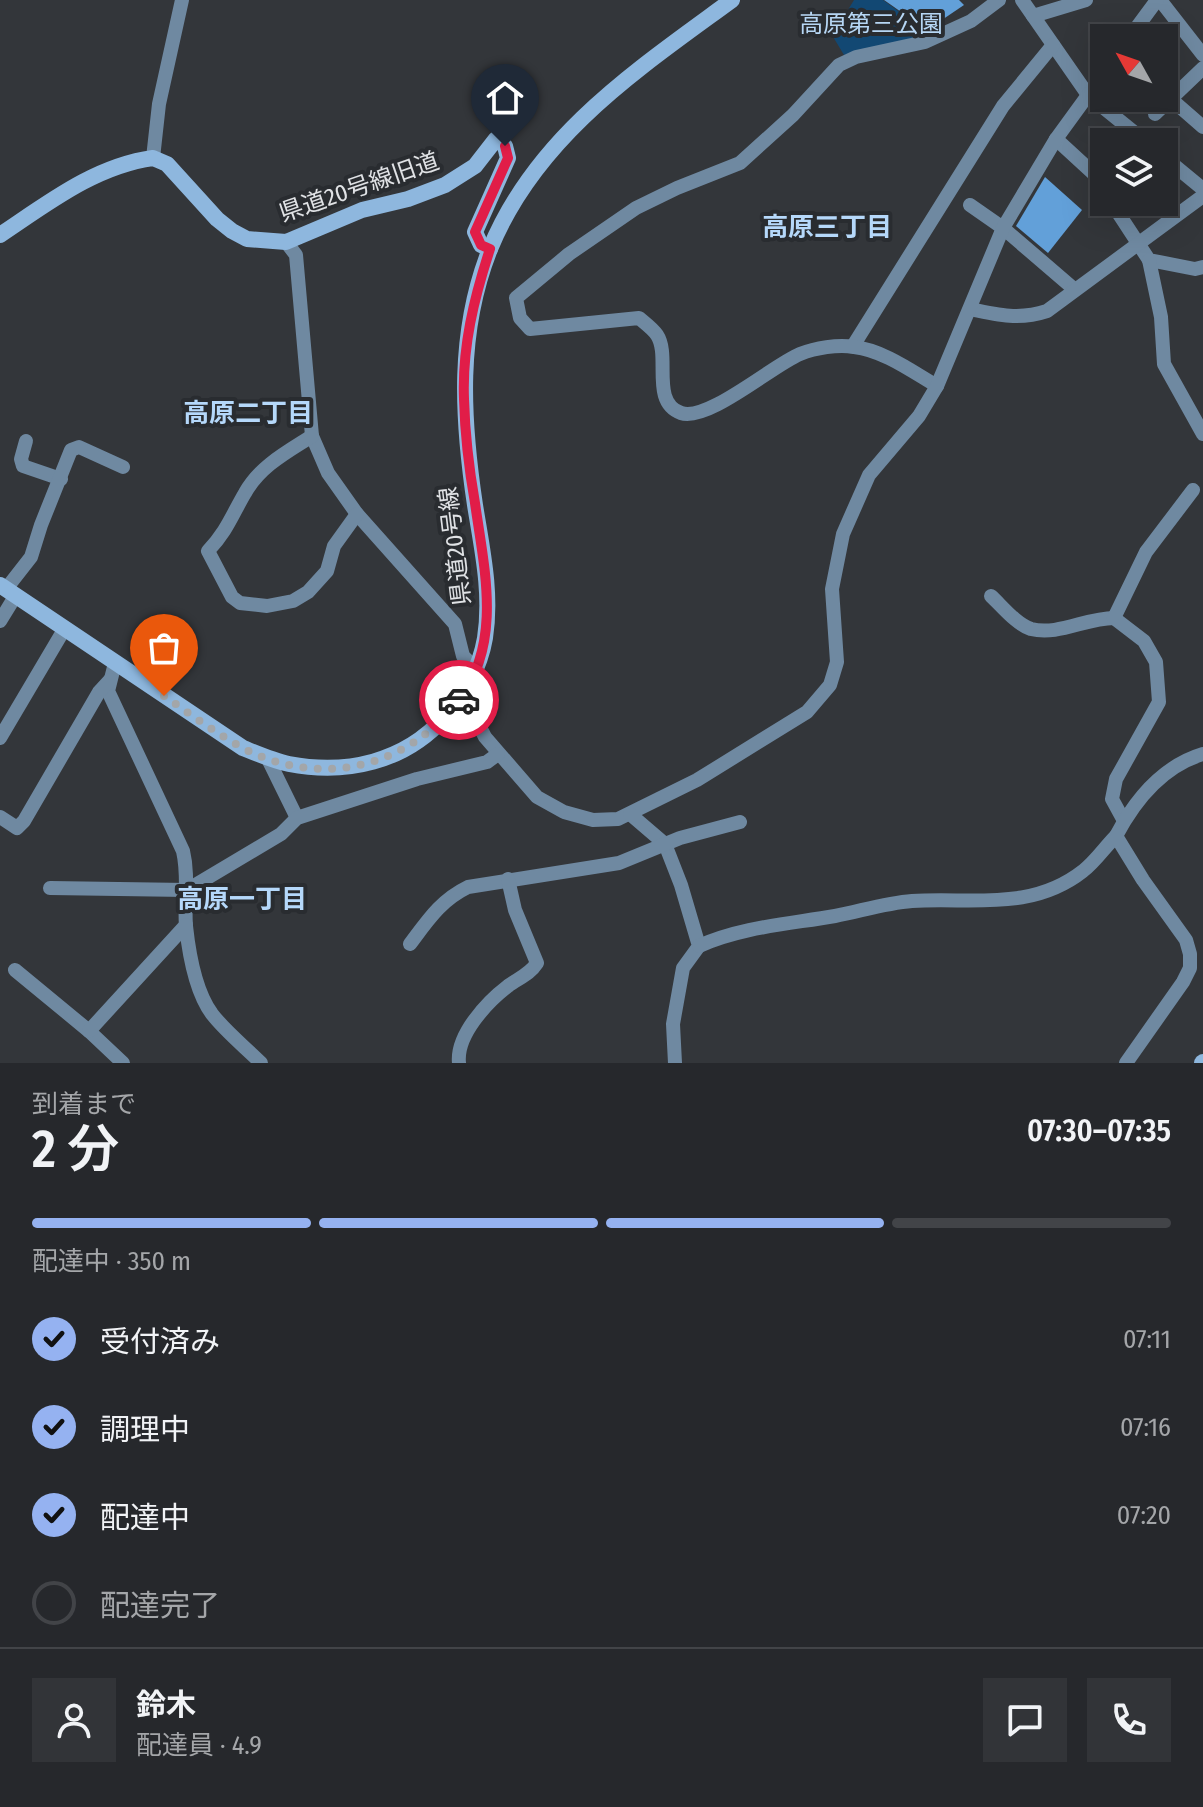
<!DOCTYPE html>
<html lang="ja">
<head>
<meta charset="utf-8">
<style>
	:root { --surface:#26282c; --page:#323438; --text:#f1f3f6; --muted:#a4a6a9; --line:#424448; --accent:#95b2f1 }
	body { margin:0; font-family:"Fira Sans Condensed","Noto Sans JP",sans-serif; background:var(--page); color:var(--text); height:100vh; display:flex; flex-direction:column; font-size:30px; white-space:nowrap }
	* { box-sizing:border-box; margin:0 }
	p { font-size:26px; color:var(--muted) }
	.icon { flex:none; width:44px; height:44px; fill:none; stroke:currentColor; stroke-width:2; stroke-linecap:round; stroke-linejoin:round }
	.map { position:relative; height:1063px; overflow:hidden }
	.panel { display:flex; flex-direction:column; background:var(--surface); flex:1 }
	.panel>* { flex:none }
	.needle { width:52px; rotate:310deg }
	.buttons { position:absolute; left:1090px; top:24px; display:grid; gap:16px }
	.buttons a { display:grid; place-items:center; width:88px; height:88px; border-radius:0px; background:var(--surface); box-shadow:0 8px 32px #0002,0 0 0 2px var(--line); font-size:40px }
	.pin { position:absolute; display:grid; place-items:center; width:68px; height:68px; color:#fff; margin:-82px -34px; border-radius:50% 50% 50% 0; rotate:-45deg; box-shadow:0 0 8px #0007 }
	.pin .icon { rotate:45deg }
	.courier { position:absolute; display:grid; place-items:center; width:80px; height:80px; margin:-40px; border:6px solid #e11d48; border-radius:50%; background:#fff; color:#222; box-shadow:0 2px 10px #0007 }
	.overview em { font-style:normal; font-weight:600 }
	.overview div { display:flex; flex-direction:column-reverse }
	.overview { display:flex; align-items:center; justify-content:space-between; height:136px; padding:0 32px }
	h1 { font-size:52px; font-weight:600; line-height:60px }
	.bar { display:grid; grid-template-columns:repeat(4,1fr); gap:12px 8px; align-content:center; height:96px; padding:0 32px }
	.bar i { height:10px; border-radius:6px; background:var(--line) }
	.bar .active { background:var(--accent) }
	.bar p { grid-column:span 4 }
	.line { display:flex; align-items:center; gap:20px; padding:0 32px; border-top:2px solid var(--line) }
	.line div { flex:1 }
	.round { display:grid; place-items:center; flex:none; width:84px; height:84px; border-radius:0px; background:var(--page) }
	ol { padding:0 32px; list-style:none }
	li { display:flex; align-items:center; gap:24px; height:88px }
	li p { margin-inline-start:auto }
	li .icon { padding:8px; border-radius:50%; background:var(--accent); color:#111; stroke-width:4 }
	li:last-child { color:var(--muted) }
	li i { width:44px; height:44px; border:4px solid var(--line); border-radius:50% }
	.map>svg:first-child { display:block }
	.green { fill:#124873 }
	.building { fill:#62a0d9 }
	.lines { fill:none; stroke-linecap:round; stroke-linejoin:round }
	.minor { stroke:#6f89a1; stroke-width:14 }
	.secondary { stroke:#8eb7de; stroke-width:16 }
	.done { stroke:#a3a6a9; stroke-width:8; stroke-dasharray:0 14.4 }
	.route { stroke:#e11d48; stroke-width:10 }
	.labels { text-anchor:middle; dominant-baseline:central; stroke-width:8; stroke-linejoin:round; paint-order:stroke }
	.park-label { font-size:24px; fill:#b6d6f4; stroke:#292c30 }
	.street-label { font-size:24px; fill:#e0e2e5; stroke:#292c30 }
	.neighbourhood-label { font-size:26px; font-weight:bold; fill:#b5d8fa; stroke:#292c30 }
</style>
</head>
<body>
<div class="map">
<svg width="1203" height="1063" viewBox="0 0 1203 1063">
	<rect width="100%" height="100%" fill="#33363a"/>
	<!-- green -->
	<polygon class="green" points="854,0 883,0 931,35 844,55 829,30 843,18"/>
	<!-- building -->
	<g class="building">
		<polygon points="884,0 959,0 964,5 927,30"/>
		<polygon points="1045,177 1082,210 1048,253 1016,226"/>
	</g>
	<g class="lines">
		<!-- minor -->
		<g class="minor">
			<polyline points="1022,0 1088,95 1146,142"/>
			<polyline points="1160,0 1203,55"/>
			<polyline points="1033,16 1086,0"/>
			<polyline points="1129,38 1157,0"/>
			<polyline points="1164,93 1203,127"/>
			<polyline points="1155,114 1203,68"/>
			<polyline points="1056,139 1093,173 1104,191"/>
			<polyline points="1164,157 1203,189"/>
			<polyline points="153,158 159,104 182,0"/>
			<polyline points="1111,202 1149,260 1195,269 1203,267"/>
			<polyline points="970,205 1003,228 1074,289"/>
			<polyline points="286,242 296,255 312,436 328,473 357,514 455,624 463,656 476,669"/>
			<polyline points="1149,260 1161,317 1164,364 1203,434"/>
			<path d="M970,309C998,315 1020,320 1047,311L1203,196"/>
			<polyline points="853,346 1003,106 1053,45"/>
			<path d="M937,386C913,372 883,350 854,347C838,344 815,348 800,354C773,365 708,422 681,413C650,402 671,356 657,335C653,329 645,323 639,318L530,329L520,318L516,298L569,254L636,208L677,188L740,163L793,115L839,65L856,57L925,42L971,21L999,0"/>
			<path d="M312,436C287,452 260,466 245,493C232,515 227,531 208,551L232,597L240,603L267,606L293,601L308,592L327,571L334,546L357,514"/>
			<polyline points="26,441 21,459 23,466 61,479"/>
			<polyline points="6,589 31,557 41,525 71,450 79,447 123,467"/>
			<path d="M991,596C1002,606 1016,624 1031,629C1058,636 1086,618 1114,618"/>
			<polyline points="0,621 16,595"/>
			<path d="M115,663L108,691L183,851C189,876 184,901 186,926C189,954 195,991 212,1014C226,1032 245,1047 261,1063"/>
			<polyline points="463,694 485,737 537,797 564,812 593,820 618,819 697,780 807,712 830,685 837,662 832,589 843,534 869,475 919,416 937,386 1003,228 1056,139 1104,73"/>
			<polyline points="0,738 65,628"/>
			<polyline points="267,757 297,818"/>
			<polyline points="630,814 665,844 681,885 699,946 683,968 673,1024 675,1063"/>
			<polyline points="0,817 17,828 24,821 99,692 110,680"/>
			<polyline points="1124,821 1112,799 1116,779 1159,702 1156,662 1144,641 1114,618 1146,552 1193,490"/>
			<polyline points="50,888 187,890 281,834 297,818 417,779 487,762 498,754"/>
			<path d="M410,944C428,920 441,900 468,887L619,863L680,838L740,822"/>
			<path d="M699,946C741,927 789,924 835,916C861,911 886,903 912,901C971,897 1031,912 1083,871C1095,862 1105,847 1116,836"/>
			<polyline points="15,970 89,1031 123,1063"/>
			<polyline points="89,1031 186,925"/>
			<path d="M459,1063C456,1035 487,1002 508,986C519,978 530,974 537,963L515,910L508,879"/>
			<path d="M1126,1063L1183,982L1190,968V954L1186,940L1143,880L1116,836C1135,800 1163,766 1203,754"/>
		</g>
		<!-- secondary -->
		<g class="secondary">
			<path d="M0,235C48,203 95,166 153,158L167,164L217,219L232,231L247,239L286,242L362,210L408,199L445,185L475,166L496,139L505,146L508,158L475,232L481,245L490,249"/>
			<path d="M0,585L243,748C258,754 274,761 289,764C347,775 404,762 444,718C465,696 480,667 485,638C492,593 482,549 475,505C462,418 457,332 490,249C536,136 638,69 732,0"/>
			<polyline points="1202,1063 1203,1062"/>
		</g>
	</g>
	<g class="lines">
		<!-- done -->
		<path class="done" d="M164,696C189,713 214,732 241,747C318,789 407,769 459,700"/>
		<!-- route -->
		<path class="route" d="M459,700C503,642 484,568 475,503C469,469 465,434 464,399C462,347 474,298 490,249L481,245L475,232L508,158L505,146"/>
	</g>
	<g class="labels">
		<!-- park labels -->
		<g class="park-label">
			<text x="871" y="24">高原第三公園</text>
		</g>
		<!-- street labels -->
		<g class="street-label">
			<text transform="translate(359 187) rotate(-19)">県道20号線旧道</text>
			<text transform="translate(455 546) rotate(-97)">県道20号線</text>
		</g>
		<!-- neighbourhood labels -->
		<g class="neighbourhood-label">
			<text x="827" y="227">高原三丁目</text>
			<text x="248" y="413">高原二丁目</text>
			<text x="242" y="899">高原一丁目</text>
		</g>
	</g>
</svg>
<div class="buttons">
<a><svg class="needle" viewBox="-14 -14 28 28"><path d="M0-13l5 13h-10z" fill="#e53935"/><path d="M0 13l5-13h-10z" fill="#a4a6a9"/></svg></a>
<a><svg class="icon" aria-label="layers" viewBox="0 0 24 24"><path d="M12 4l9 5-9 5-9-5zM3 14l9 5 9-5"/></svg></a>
</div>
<div class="pin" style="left:164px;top:696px;background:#ea580c"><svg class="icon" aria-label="bag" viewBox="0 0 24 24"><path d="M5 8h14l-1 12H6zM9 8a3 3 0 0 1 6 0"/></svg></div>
<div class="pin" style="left:505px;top:146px;background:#1f2937"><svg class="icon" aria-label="home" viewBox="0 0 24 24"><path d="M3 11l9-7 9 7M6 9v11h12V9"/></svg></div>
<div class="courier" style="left:459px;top:700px"><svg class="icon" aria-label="car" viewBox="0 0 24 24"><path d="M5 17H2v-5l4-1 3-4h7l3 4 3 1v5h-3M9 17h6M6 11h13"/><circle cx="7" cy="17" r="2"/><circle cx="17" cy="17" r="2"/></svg></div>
</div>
<section class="panel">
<div class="overview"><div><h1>2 分</h1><p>到着まで</p></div><em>07:30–07:35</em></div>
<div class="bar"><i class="active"></i><i class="active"></i><i class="active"></i><i></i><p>配達中 · 350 m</p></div>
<ol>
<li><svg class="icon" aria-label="check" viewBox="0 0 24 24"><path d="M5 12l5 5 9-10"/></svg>受付済み<p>07:11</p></li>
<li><svg class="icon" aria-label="check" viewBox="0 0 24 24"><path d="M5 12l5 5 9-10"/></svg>調理中<p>07:16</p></li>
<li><svg class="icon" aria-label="check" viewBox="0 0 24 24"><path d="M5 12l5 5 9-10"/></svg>配達中<p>07:20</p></li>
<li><i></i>配達完了</li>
</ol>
<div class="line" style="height:144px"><a class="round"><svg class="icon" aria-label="person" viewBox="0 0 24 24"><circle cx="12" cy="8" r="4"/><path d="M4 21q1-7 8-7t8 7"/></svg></a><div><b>鈴木</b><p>配達員 · 4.9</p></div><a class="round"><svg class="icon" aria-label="chat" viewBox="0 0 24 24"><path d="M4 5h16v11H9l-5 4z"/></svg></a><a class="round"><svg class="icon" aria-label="phone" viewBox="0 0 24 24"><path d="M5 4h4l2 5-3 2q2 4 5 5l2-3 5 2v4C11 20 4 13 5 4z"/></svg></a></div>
</section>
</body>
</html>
